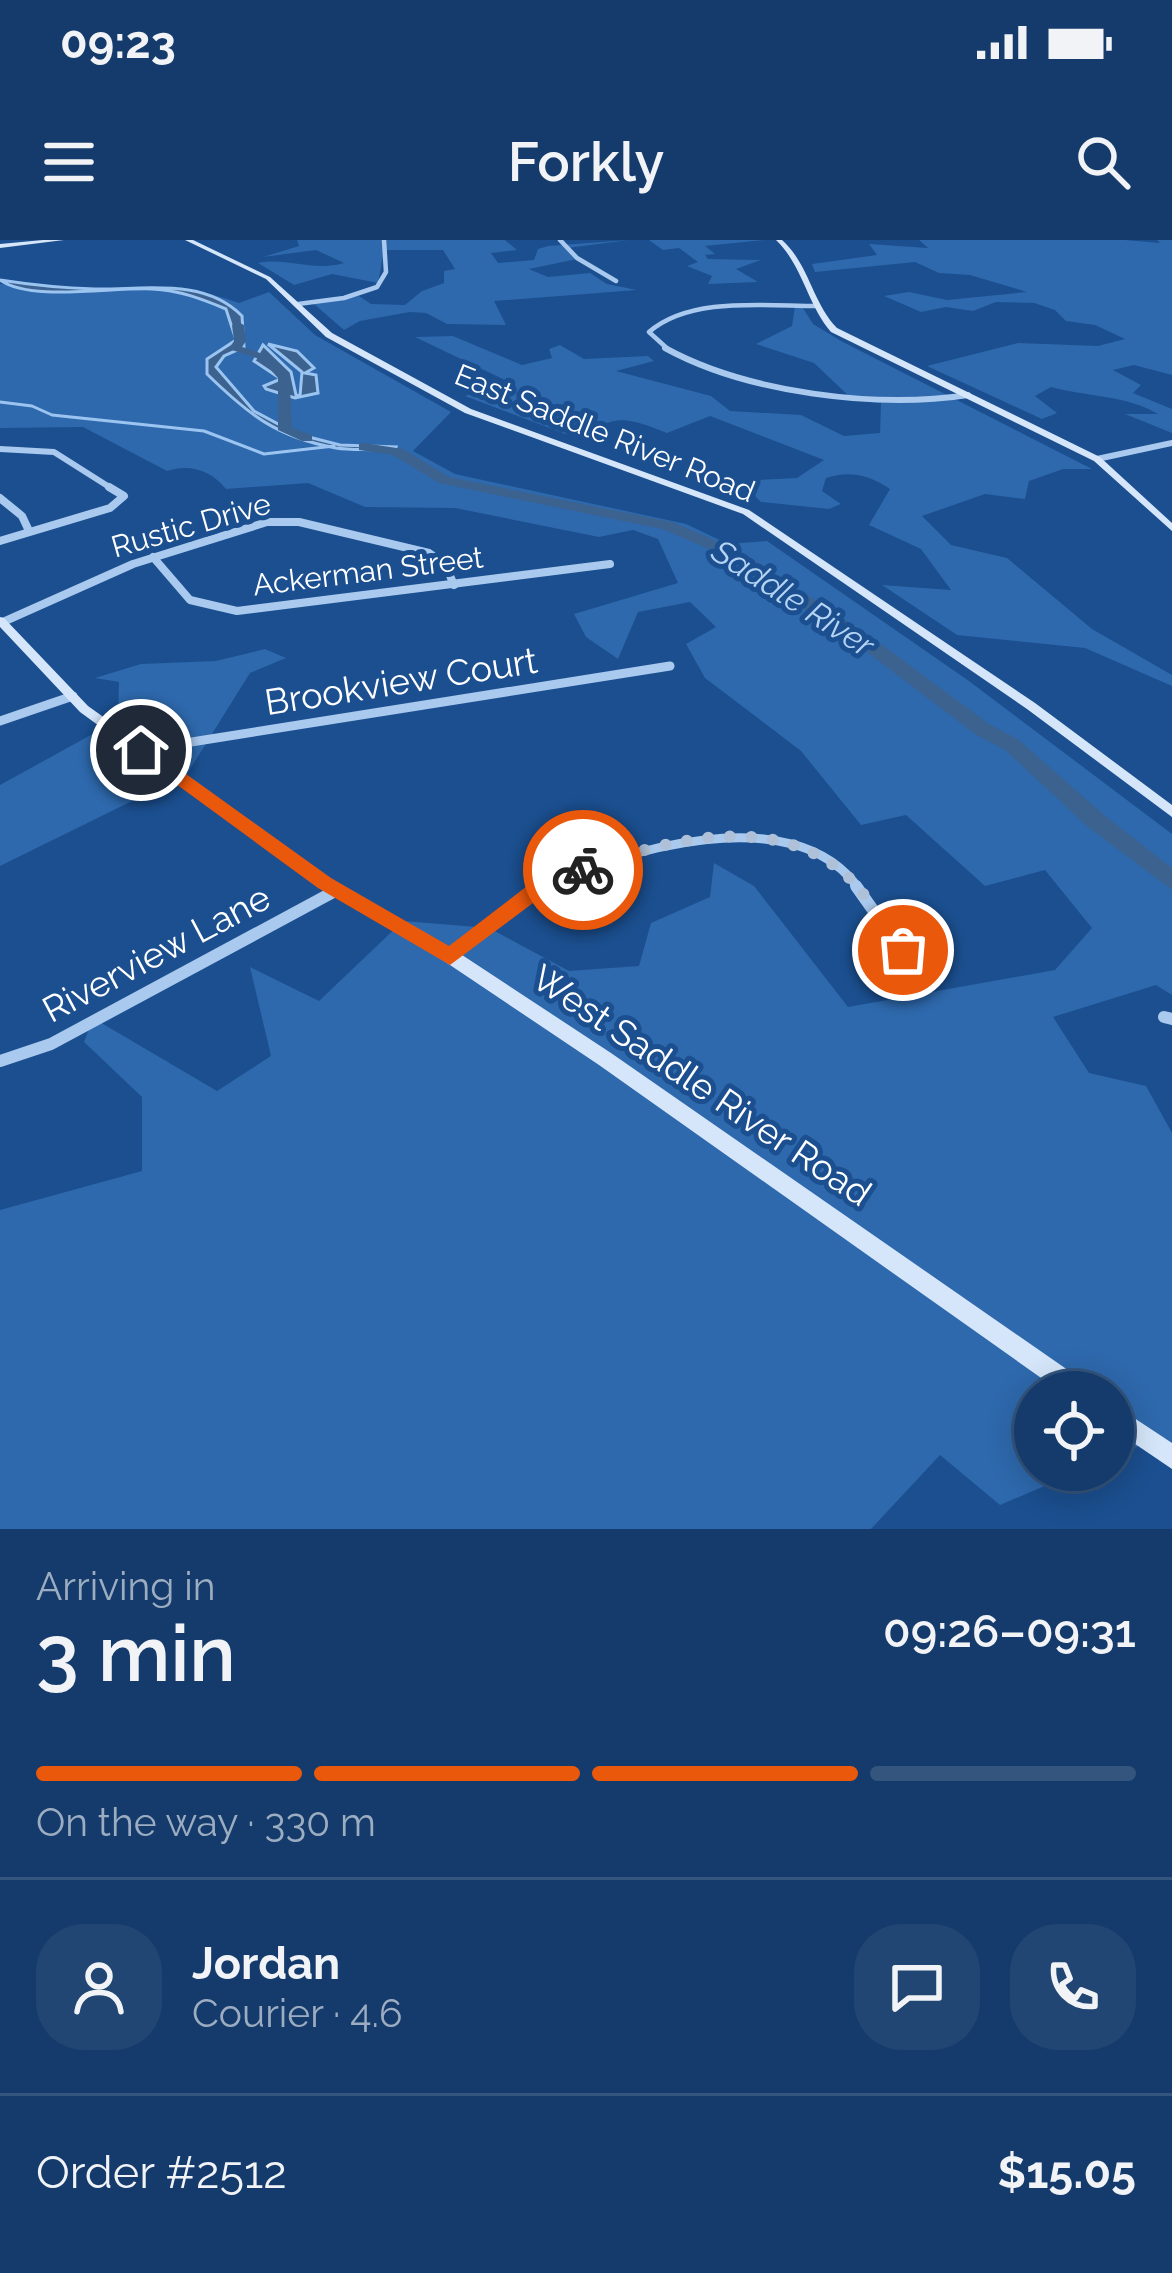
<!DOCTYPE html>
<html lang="en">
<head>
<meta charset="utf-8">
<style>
	:root { --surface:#143b6b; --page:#214673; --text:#f1f3f6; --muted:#9dadc1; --line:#33557e; --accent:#ea580c }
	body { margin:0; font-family:Raleway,sans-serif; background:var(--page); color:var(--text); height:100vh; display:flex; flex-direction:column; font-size:45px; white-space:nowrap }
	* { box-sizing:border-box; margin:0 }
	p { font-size:39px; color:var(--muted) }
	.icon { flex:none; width:66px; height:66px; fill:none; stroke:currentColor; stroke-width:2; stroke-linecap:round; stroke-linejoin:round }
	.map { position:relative; height:1289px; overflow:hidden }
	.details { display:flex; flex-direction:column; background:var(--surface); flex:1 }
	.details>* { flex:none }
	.tools { position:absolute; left:1014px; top:1131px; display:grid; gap:24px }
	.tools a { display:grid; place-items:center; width:120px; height:120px; border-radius:50%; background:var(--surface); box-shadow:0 6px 30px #0003,0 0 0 3px var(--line); font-size:60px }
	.pin { position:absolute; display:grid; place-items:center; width:102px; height:102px; color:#fff; margin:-51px; border:6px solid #fff; border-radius:50%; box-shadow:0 3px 12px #0007 }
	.courier { position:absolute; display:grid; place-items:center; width:120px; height:120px; margin:-60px; border:9px solid #ea580c; border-radius:50%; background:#fff; color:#222; box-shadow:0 3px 15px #0007 }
	.head em { font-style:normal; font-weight:600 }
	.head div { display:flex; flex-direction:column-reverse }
	.head { display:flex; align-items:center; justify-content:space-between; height:204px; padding:0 36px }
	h1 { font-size:78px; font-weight:600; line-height:90px }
	.bar { display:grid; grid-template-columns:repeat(4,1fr); gap:18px 12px; align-content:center; height:144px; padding:0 36px }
	.bar i { height:15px; border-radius:9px; background:var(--line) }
	.bar .selected { background:var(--accent) }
	.bar p { grid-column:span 4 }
	.line { display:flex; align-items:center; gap:30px; padding:0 36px; border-top:3px solid var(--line) }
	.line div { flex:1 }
	.round { display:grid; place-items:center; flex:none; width:126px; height:126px; border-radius:48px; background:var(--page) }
	.status { display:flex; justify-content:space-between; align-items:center; height:84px; padding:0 60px; background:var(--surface); direction:ltr }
	.status svg { height:33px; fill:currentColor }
	header { display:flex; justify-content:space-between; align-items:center; height:156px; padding:0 36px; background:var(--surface); font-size:54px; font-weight:600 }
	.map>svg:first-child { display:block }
	.green { fill:#2e69ad }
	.water { fill:#3c6290; stroke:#9cc4f0; stroke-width:3 }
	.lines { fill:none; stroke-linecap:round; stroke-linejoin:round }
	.stream { stroke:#9cc4f0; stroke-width:3 }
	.river { fill:#3c6290; fill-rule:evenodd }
	.street-far4 { stroke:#a9c9ee; stroke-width:4.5 }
	.street-far3 { stroke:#a9c9ee; stroke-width:6 }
	.street-far2 { stroke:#a9c9ee; stroke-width:8 }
	.street-far1 { stroke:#a9c9ee; stroke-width:9 }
	.street { stroke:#a9c9ee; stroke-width:12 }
	.secondary { fill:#d6e6fa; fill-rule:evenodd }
	.route { fill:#ea580c }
	.done { stroke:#afc1d8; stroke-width:12; stroke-dasharray:0 21.6 }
	.labels { text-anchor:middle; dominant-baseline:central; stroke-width:10; stroke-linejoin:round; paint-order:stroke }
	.far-street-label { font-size:30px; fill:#fff; stroke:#1b4f8f }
	.far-water-label { font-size:33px; font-style:italic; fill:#b5d3f5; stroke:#1b4f8f }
	.street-label { font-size:36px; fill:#fff; stroke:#1b4f8f }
</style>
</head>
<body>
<div class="status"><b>09:23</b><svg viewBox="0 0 49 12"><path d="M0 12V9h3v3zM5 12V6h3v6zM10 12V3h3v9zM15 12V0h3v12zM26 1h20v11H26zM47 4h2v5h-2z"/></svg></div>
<header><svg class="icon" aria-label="menu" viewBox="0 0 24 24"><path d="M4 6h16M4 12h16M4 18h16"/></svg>Forkly<svg class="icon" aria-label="search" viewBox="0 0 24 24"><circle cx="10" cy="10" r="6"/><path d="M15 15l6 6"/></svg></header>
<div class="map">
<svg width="1172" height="1289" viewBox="0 0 1172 1289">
	<rect width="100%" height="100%" fill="#1b4f8f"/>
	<!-- green -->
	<g class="green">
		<path d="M297,0H505L517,10L491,13L498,23L534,20L538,9L548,6L629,0L567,8L577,19L529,29L548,37L590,33L607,44L637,50L494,61L506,85L447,84L426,73L410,72L360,81L344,90L314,64L359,56L371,64L405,65L422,51L444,43V31L455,29L443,10H384L378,43L332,34L294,45L258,23C287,17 313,32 344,23L316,10L263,17L299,6Z"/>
		<polygon points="649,0 765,0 705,6 715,14 705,15 708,19 761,20 736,29 758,42 708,44 712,36 687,26 698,22 679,8 663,10"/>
		<path d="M919,0H1125L1160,3L1157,0H1172V135L1134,125L1113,130L1141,145L1133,153L1172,169V193L1125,174H1158C1126,155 1087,157 1051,147L1035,156L1057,173L1042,179L927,126L1018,103L1098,106L1125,99L1095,85L1066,81L1055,70L1034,63L996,62L973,71L946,67L921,72L884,56L909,52L947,60L1027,52L970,35L939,33L915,22L815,32L812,24L877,15L869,4L928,8Z"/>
		<path d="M0,44C84,58 163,34 239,63L269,52L315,95L451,172L413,211L455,234L686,284L728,304L767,301L969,441L1172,594V755L1156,745L1053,777L1089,833L1146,846L1172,893V1215L1151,1201L1113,1217V1152H1035V1230H1082L1000,1265L940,1215L871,1289H0V970L142,931V857L84,802L93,778L217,851L271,816L250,727L319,761L403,681L489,688L569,731L639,726L651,683L710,657L714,623L754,646L848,767L1055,730L1092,688L1045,630L985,646L906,575L861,585L801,511L705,438L686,404L716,387L690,362L638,372L618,419L586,397L574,374L678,343L658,299L633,290L599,297L455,268L365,267L308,243L226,249C212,231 190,223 167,231L83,187L0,188Z"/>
		<path d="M801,65L813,84L841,101L1092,229H1063L1029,241L1025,259L985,254L922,276L951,305L1007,318L1092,389L1172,435V446L1085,408L957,395L882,345L951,350L921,309L869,285L890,249C870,235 849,230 826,238L822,251L841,264L829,269L761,262L740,241L797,238L824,220L710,176L667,193C626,177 616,173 579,199L465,156L509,142L415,97L453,96L522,125L552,118L549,109L560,105L584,119L648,116L654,121L616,131L711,156L730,171L801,175L844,196L880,193L881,163L853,160L814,123L756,104L792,86L795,66Z"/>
		<polygon points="265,409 286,418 250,433 187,534 0,626 0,545 118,480 119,442 95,438 141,424 216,421"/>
	</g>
	<!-- water -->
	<g class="water">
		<path d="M0,40C32,45 63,48 95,49C143,50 204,37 242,76L244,107L224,116L216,127L254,171L297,194L340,205L396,207L394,212C374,208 355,211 336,208C276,197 248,174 207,134V119L236,100L226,69C202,59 179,50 152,49C112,47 30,62 0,40Z"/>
		<polygon points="268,104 297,111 314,128 305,133 316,135 318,153 295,158 266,149 264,146 281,139 254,121 263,105 291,132 296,155 300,156 302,132"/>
	</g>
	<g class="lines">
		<!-- stream -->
		<polyline class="stream" points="0,162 32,166 52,175 204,191 264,214 334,206"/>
		<!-- river -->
		<g class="river">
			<path d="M238,82L244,85L246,101L242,107C294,121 290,140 292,188L312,195V201H302L278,190V138L262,120L229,109L234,101L232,85Z"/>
			<polygon points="364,203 403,209 449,237 672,282 740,311 877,401 989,484 1019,500 1104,575 1172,628 1172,650 1088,587 1005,510 975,494 863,409 728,317 662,289 439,243 393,215 359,210 359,204"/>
		</g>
		<!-- street-far4 -->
		<g class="street-far4">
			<polyline points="560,0 577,18 616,41"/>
			<polyline points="298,64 344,58 377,47 386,32 384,0"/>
			<path d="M670,111L649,92C690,56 766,66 817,66"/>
		</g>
		<!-- street-far3 -->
		<g class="street-far3">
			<path d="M665,108C747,153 877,169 968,155"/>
			<polyline points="0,209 54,212 114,250"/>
			<polyline points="1097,219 1172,203"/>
		</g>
		<!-- street-far2 -->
		<g class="street-far2">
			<polyline points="0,258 22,276 29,291"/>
			<polyline points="0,301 110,268 124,256 109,247"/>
			<polyline points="153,317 190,360 237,371 610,324"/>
			<polyline points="3,382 133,324 267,282 299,282 429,313 445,324 454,345"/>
		</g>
		<!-- street-far1 -->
		<g class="street-far1">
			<polyline points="0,481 73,456"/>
			<polyline points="141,510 670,426"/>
			<path d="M538,649C620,611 794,556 859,649"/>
		</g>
		<!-- street -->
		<g class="street">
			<polyline points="856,646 895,701 938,736"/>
			<polyline points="450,716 545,646"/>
			<polyline points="1164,777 1172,779"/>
			<polyline points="0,821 51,804 337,650"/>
		</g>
		<!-- secondary -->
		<g class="secondary">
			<polygon points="43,0 64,0 0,8 0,4"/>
			<polygon points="185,0 193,0 270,37 332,93 471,169 749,270 1035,463 1172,565 1172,577 1027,469 743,274 465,173 326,97 266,39"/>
			<path d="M776,0H782C809,24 812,62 837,88L1100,217L1172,283V291L1094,221L831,92C807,64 803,26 776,0Z"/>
			<polygon points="0,377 4,378 88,466 330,639 456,711 611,813 1088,1144 1091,1152 1061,1152 599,825 444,721 320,647 80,472 0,387"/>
			<polygon points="1113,1164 1172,1203 1172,1229 1113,1189"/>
		</g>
	</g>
	<!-- route -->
	<polygon class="route" points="135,506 147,506 331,638 449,706 531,643 583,622 592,630 545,654 450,725 318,648 135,514"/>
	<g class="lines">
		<!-- done -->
		<path class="done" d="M583,630C665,600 774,570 847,636C870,656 882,688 903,710"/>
	</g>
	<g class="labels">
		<!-- far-street labels -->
		<g class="far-street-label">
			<text transform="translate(605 193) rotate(22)">East Saddle River Road</text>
			<text transform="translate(191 285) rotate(-16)">Rustic Drive</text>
			<text transform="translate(368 331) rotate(-7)">Ackerman Street</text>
		</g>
		<!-- far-water labels -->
		<g class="far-water-label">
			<text transform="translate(793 358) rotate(33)">Saddle River</text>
		</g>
		<!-- street labels -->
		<g class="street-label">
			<text transform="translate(401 441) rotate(-9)">Brookview Court</text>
			<text transform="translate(156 713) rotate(-28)">Riverview Lane</text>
			<text transform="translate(702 845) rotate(34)">West Saddle River Road</text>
		</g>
	</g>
</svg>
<div class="tools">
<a><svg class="icon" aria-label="locate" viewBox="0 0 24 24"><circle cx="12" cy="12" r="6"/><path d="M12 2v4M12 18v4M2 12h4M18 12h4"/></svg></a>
</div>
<div class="pin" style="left:903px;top:710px;background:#ea580c"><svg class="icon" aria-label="bag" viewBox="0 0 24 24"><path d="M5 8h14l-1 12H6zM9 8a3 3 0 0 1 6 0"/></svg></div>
<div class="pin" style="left:141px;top:510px;background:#1f2937"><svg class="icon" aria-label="home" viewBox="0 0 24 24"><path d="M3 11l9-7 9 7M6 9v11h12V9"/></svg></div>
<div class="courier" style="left:583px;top:630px"><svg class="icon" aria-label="bike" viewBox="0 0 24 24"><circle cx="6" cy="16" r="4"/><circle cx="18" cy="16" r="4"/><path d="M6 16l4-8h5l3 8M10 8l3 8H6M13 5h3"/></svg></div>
</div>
<section class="details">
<div class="head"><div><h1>3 min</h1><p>Arriving in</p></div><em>09:26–09:31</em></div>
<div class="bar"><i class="selected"></i><i class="selected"></i><i class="selected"></i><i></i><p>On the way · 330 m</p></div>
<div class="line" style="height:216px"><a class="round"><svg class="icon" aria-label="person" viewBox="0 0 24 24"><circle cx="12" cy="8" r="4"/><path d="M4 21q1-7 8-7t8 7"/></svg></a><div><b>Jordan</b><p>Courier · 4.6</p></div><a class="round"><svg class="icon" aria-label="chat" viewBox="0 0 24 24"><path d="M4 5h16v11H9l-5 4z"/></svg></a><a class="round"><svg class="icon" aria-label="phone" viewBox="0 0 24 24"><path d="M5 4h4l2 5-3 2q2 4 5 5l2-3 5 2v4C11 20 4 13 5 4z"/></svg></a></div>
<div class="line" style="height:156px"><div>Order #2512</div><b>$15.05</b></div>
</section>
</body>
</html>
